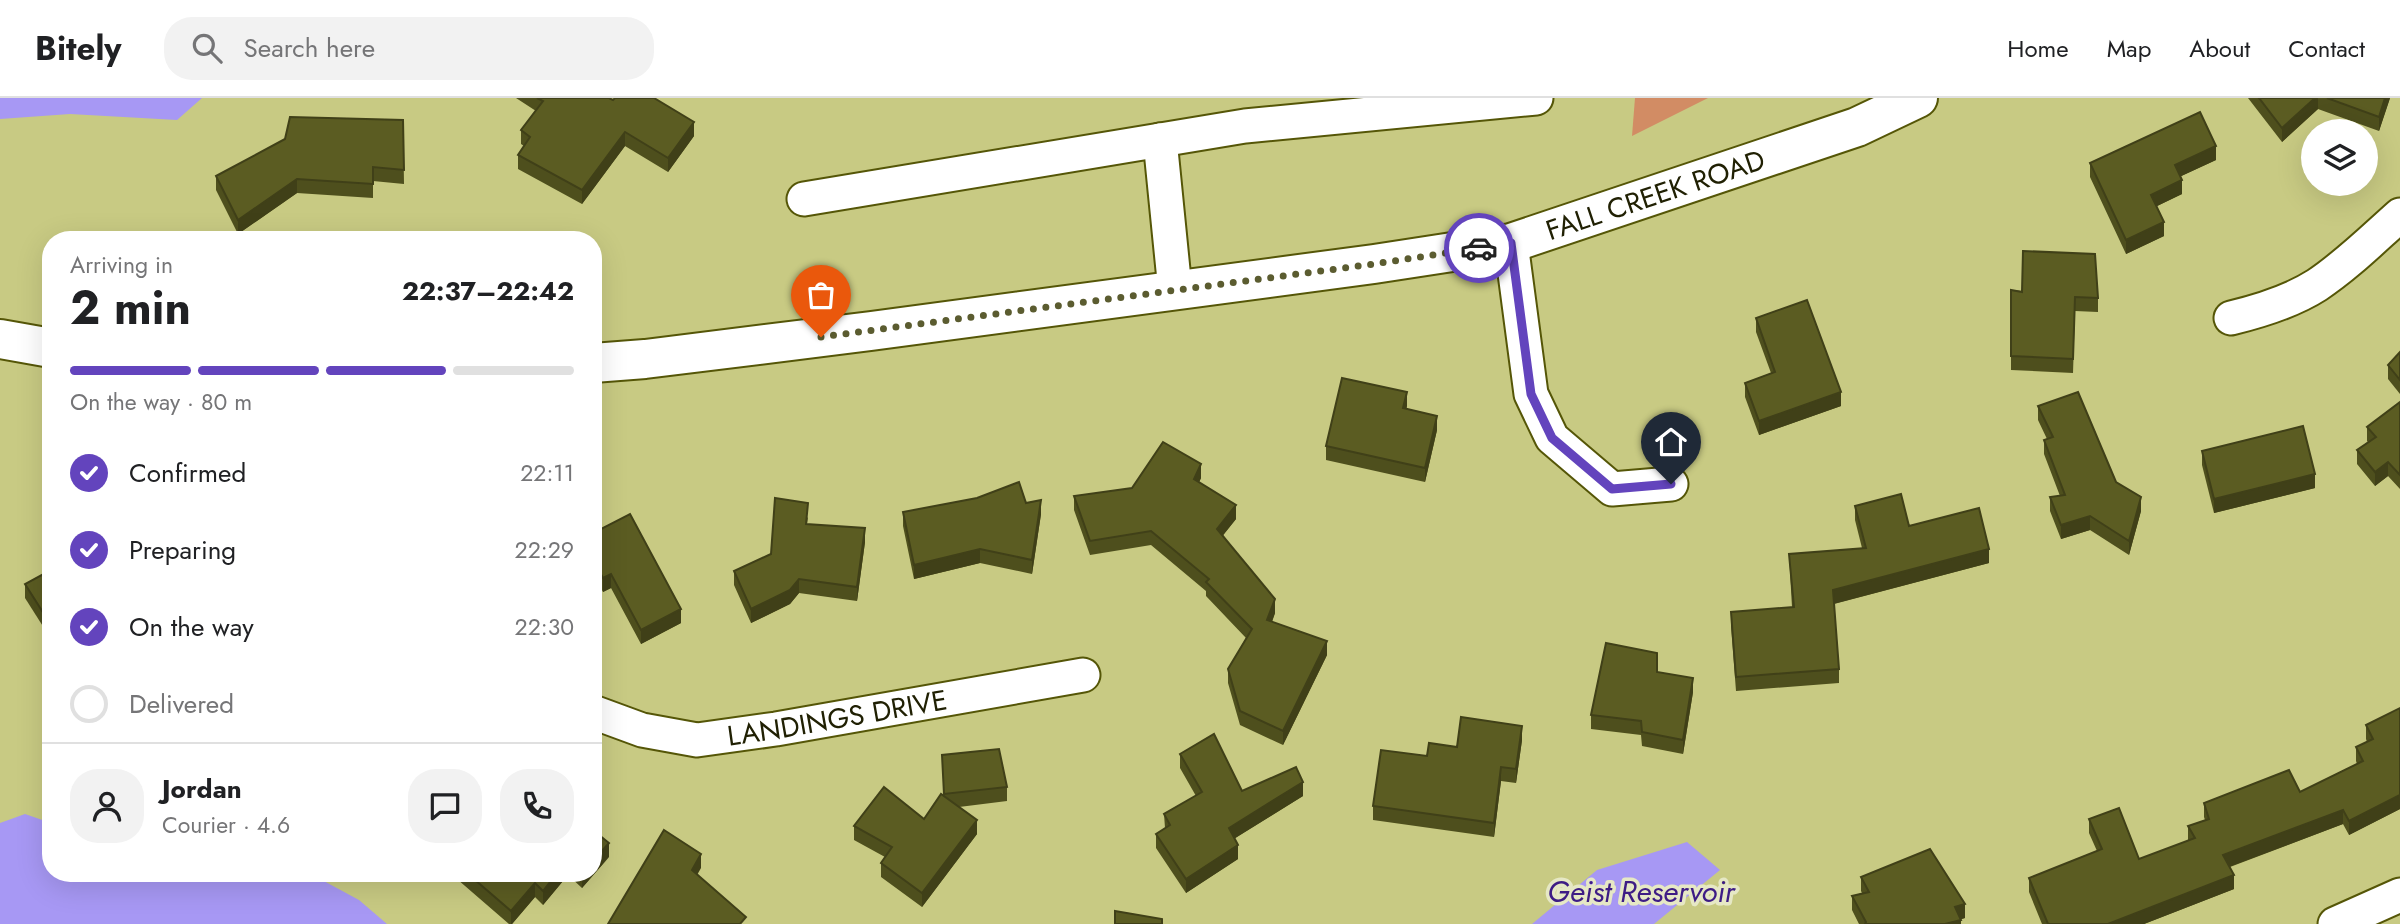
<!DOCTYPE html>
<html lang="en">
<head>
<meta charset="utf-8">
<style>
	:root { --surface:#fff; --page:#f2f2f2; --text:#202124; --muted:#757577; --line:#e0e0e0; --accent:#6344bd }
	body { margin:0; font-family:Jost,sans-serif; background:var(--page); color:var(--text); height:100vh; display:flex; flex-direction:column; font-size:26px; white-space:nowrap }
	* { box-sizing:border-box; margin:0 }
	p { font-size:23px; color:var(--muted) }
	.icon { flex:none; width:38px; height:38px; fill:none; stroke:currentColor; stroke-width:2; stroke-linecap:round; stroke-linejoin:round }
	.map { position:relative; flex:1; overflow:hidden }
	.panel { position:absolute; left:42px; top:133px; width:560px; height:651px; display:flex; flex-direction:column; background:var(--surface); border-radius:28px; box-shadow:0 7px 28px #0002 }
	.panel>* { flex:none }
	.controls { position:absolute; left:2301px; top:21px; display:grid; gap:14px }
	.controls a { display:grid; place-items:center; width:77px; height:77px; border-radius:50%; background:var(--surface); box-shadow:0 7px 28px #0002; font-size:35px }
	.pin { position:absolute; display:grid; place-items:center; width:60px; height:60px; color:#fff; margin:-72px -30px; border-radius:50% 50% 50% 0; rotate:-45deg; box-shadow:0 0 7px #0007 }
	.pin .icon { rotate:45deg }
	.courier { position:absolute; display:grid; place-items:center; width:70px; height:70px; margin:-35px; border:5px solid #6344bd; border-radius:50%; background:#fff; color:#222; box-shadow:0 2px 9px #0007 }
	.overview em { font-style:normal; font-weight:700 }
	.overview div { display:flex; flex-direction:column-reverse }
	.overview { display:flex; align-items:center; justify-content:space-between; height:119px; padding:0 28px }
	h1 { font-size:46px; font-weight:700; line-height:52px }
	.bar { display:grid; grid-template-columns:repeat(4,1fr); gap:10px 7px; align-content:center; height:84px; padding:0 28px }
	.bar i { height:9px; border-radius:5px; background:var(--line) }
	.bar .selected { background:var(--accent) }
	.bar p { grid-column:span 4 }
	.line { display:flex; align-items:center; gap:18px; padding:0 28px; border-top:2px solid var(--line) }
	.line div { flex:1 }
	.round { display:grid; place-items:center; flex:none; width:74px; height:74px; border-radius:28px; background:var(--page) }
	ol { padding:0 28px; list-style:none }
	li { display:flex; align-items:center; gap:21px; height:77px }
	li p { margin-inline-start:auto }
	li .icon { padding:7px; border-radius:50%; background:var(--accent); color:#fff; stroke-width:4 }
	li:last-child { color:var(--muted) }
	li i { width:38px; height:38px; border:4px solid var(--line); border-radius:50% }
	header { display:flex; align-items:center; gap:42px; box-sizing:border-box; height:98px; padding:0 35px; background:var(--surface); border-bottom:2px solid var(--line) }
	header strong { font-size:33px }
	nav { display:flex; gap:38px; margin-inline-start:auto; font-size:24px }
	.search { width:490px; height:63px; background:var(--page); display:flex; align-items:center; gap:18px; box-sizing:border-box; padding:0 24px; border-radius:28px; color:var(--muted); font-size:26px }
	.map>svg:first-child { display:block }
	.green { fill:#d28c64 }
	.water { fill:#a798f4 }
	.lines { fill:none; stroke-linecap:round; stroke-linejoin:round }
	.minor-casing { stroke:#555607; stroke-width:37 }
	.primary-casing { stroke:#555607; stroke-width:42 }
	.minor { stroke:#fff; stroke-width:33 }
	.primary { stroke:#fff; stroke-width:38 }
	.wall { fill:#4e4f1d }
	.shaded-wall { fill:#404018 }
	.building { fill:#5b5c22; stroke:#404018; stroke-width:2 }
	.done { stroke:#5b5c30; stroke-width:7; stroke-dasharray:0 12.6 }
	.route { stroke:#6344bd; stroke-width:9 }
	.labels { text-anchor:middle; dominant-baseline:central; stroke-width:7; stroke-linejoin:round; paint-order:stroke }
	.street-label { font-size:28px; fill:#202003; stroke:#e6e8c5 }
	.water-label { font-size:30px; font-style:italic; fill:#3e1c85; stroke:#e6e8c5 }
</style>
</head>
<body>
<header>
<strong>Bitely</strong>
<div class="search"><svg class="icon" aria-label="search" viewBox="0 0 24 24"><circle cx="10" cy="10" r="6"/><path d="M15 15l6 6"/></svg>Search here</div>
<nav><a>Home</a><a>Map</a><a>About</a><a>Contact</a></nav>
</header>
<div class="map">
<svg width="2400" height="826" viewBox="0 0 2400 826">
	<rect width="100%" height="100%" fill="#c8ca83"/>
	<!-- green -->
	<polygon class="green" points="1635,0 1708,0 1632,38"/>
	<!-- water -->
	<g class="water">
		<polygon points="0,0 202,0 177,22 70,16 0,21"/>
		<polygon points="25,716 51,725 51,775 309,775 359,802 387,826 0,826 0,725"/>
		<polygon points="1687,744 1720,772 1654,826 1532,826 1597,772"/>
	</g>
	<g class="lines">
		<defs>
			<g id="minor">
				<polyline points="1160,42 1175,192"/>
				<polyline points="804,101 1245,28 1536,0"/>
				<polyline points="1511,145 1531,296 1552,340 1612,391 1671,386"/>
				<path d="M2231,220C2260,213 2292,203 2317,187C2347,167 2373,141 2400,117"/>
				<path id="s1" d="M593,614L642,632L697,642L776,631L1083,577"/>
				<polyline points="2335,826 2400,797"/>
			</g>
			<g id="primary">
				<polyline points="0,241 51,250"/>
				<path id="s2" d="M593,265L645,261L871,233L1374,166L1511,145L1857,29L1918,0"/>
			</g>
		</defs>
		<!-- minor casing -->
		<use href="#minor" class="minor-casing"/>
		<!-- primary casing -->
		<use href="#primary" class="primary-casing"/>
		<!-- minor -->
		<use href="#minor" class="minor"/>
		<!-- primary -->
		<use href="#primary" class="primary"/>
	</g>
	<!-- wall -->
	<g class="wall">
		<polygon points="516,0 609,0 694,38 668,74 625,48 582,106 518,71 518,57 524,48 521,46 521,32 536,13"/>
		<polygon points="2248,0 2390,0 2379,33 2318,11 2282,44"/>
		<polygon points="403,22 404,86 373,83 373,100 297,95 238,136 216,92 216,78"/>
		<polygon points="2216,62 2181,78 2182,96 2157,108 2164,138 2126,156 2090,79 2090,65"/>
		<polygon points="2011,192 2098,200 2098,214 2075,213 2073,275 2011,272"/>
		<polygon points="1756,220 1841,308 1759,337 1745,299 1745,285 1771,275 1756,234"/>
		<polygon points="2400,254 2400,296 2388,281 2388,267"/>
		<polygon points="2400,304 2400,391 2388,378 2375,388 2357,366 2357,352 2368,344 2367,343 2367,329"/>
		<polygon points="1407,308 1406,311 1437,332 1425,384 1326,362 1326,348"/>
		<polygon points="2038,308 2116,384 2141,413 2129,457 2090,432 2061,441 2050,413 2050,399 2060,398 2044,356 2044,342 2047,341 2038,322"/>
		<polygon points="2202,353 2315,390 2214,415 2202,367"/>
		<polygon points="1201,380 1199,384 1236,421 1223,437 1275,515 1272,524 1327,557 1283,647 1240,627 1228,585 1228,571 1246,540 1206,498 1206,493 1151,447 1090,457 1074,412 1074,398"/>
		<polygon points="1026,405 1041,416 1032,476 980,465 914,481 903,428 903,414"/>
		<polygon points="1855,408 1909,428 1989,465 1834,506 1839,571 1839,585 1736,593 1731,528 1731,514 1792,509 1789,456 1862,450 1855,422"/>
		<polygon points="808,419 807,426 865,444 857,503 799,495 790,506 751,525 734,487 734,473 771,456"/>
		<polygon points="593,435 681,525 641,546 611,490 603,494 593,476"/>
		<polygon points="51,472 51,541 25,500 25,486"/>
		<polygon points="1657,574 1693,594 1683,656 1642,648 1641,637 1591,631 1591,617"/>
		<polygon points="2400,610 2400,711 2349,737 2343,726 2230,769 2234,791 2144,826 2042,826 2029,794 2029,780 2097,753 2089,735 2089,721 2139,761 2188,743 2188,728 2205,722 2204,719 2204,705 2300,694 2357,666 2356,663 2356,649 2367,644 2366,641 2366,627"/>
		<polygon points="1522,642 1516,685 1501,683 1494,739 1373,722 1373,708 1427,658 1457,649"/>
		<polygon points="1180,656 1242,693 1303,698 1235,740 1238,761 1186,795 1156,750 1156,736 1165,730 1164,716 1196,698 1180,670"/>
		<polygon points="942,657 1007,689 1007,703 959,709 977,736 922,809 881,779 881,765 885,759 854,742 854,728 924,721 944,698"/>
		<polygon points="609,759 582,790 568,777 543,807 535,799 512,826 509,826 450,775 593,775"/>
		<polygon points="1861,779 1965,820 1961,821 1961,826 1859,826 1852,812 1852,798 1862,795 1861,793"/>
	</g>
	<!-- shaded-wall -->
	<g class="shaded-wall">
		<polygon points="2315,0 2318,0 2318,11 2282,44 2282,30"/>
		<polygon points="2385,0 2390,0 2379,33 2379,19"/>
		<polygon points="694,24 694,38 668,74 668,60"/>
		<polygon points="625,34 625,48 582,106 582,92"/>
		<polygon points="2216,48 2216,62 2175,81 2175,67"/>
		<polygon points="297,81 297,95 238,136 238,122"/>
		<polygon points="2182,82 2182,96 2151,111 2151,97"/>
		<polygon points="2164,124 2164,138 2126,156 2126,142"/>
		<polygon points="1407,294 1407,308 1403,324 1403,310"/>
		<polygon points="1841,294 1841,308 1759,337 1759,323"/>
		<polygon points="1437,318 1437,332 1425,384 1425,370"/>
		<polygon points="2388,364 2388,378 2375,388 2375,374"/>
		<polygon points="1201,366 1201,380 1194,395 1194,381"/>
		<polygon points="2315,376 2315,390 2214,415 2214,401"/>
		<polygon points="2141,399 2141,413 2129,457 2129,443"/>
		<polygon points="1041,402 1041,416 1032,476 1032,462"/>
		<polygon points="1236,407 1236,421 1217,445 1217,431"/>
		<polygon points="2090,418 2090,432 2061,441 2061,427"/>
		<polygon points="865,430 865,444 857,503 857,489"/>
		<polygon points="980,451 980,465 914,481 914,467"/>
		<polygon points="1989,451 1989,465 1833,506 1833,492"/>
		<polygon points="611,476 611,490 603,494 603,480"/>
		<polygon points="799,481 799,495 790,506 751,525 751,511"/>
		<polygon points="1275,501 1275,515 1267,536 1267,522"/>
		<polygon points="681,511 681,525 641,546 641,532"/>
		<polygon points="1327,543 1327,557 1283,647 1283,633"/>
		<polygon points="1693,580 1693,594 1683,656 1683,642"/>
		<polygon points="1522,628 1522,642 1516,685 1516,671"/>
		<polygon points="1501,669 1501,683 1494,739 1494,725"/>
		<polygon points="1303,684 1303,698 1229,744 1229,730"/>
		<polygon points="2400,697 2400,711 2349,737 2349,723"/>
		<polygon points="2343,712 2343,726 2223,771 2223,757"/>
		<polygon points="977,722 977,736 922,809 922,795"/>
		<polygon points="609,745 609,759 582,790 582,776 593,775 593,763"/>
		<polygon points="1238,747 1238,761 1186,795 1186,781"/>
		<polygon points="701,756 701,770 692,786 692,772"/>
		<polygon points="557,775 568,775 568,777 543,807 543,793"/>
		<polygon points="2234,777 2234,791 2144,826 2108,826"/>
		<polygon points="535,785 535,799 512,826 511,826 511,813"/>
		<polygon points="1965,806 1965,820 1955,823 1955,809"/>
		<polygon points="1961,822 1961,826 1945,826"/>
	</g>
	<!-- building -->
	<g class="building">
		<polygon points="537,0 609,0 613,2 615,0 654,0 694,24 668,60 625,34 582,92 518,57 530,39 521,32 543,3"/>
		<polygon points="2259,0 2315,0 2282,30"/>
		<polygon points="2327,0 2385,0 2379,19"/>
		<polygon points="2200,14 2216,48 2175,67 2182,82 2151,97 2164,124 2126,142 2090,65"/>
		<polygon points="290,19 403,22 404,72 373,69 373,86 297,81 238,122 216,78 285,41"/>
		<polygon points="2023,153 2095,156 2098,200 2075,199 2073,261 2011,258 2011,192 2022,194"/>
		<polygon points="1807,202 1841,294 1759,323 1745,285 1775,274 1756,220"/>
		<polygon points="2400,254 2400,282 2388,267"/>
		<polygon points="1342,280 1407,294 1403,310 1437,318 1425,370 1326,348"/>
		<polygon points="2078,294 2116,384 2141,399 2129,443 2090,418 2061,427 2050,399 2065,397 2044,342 2053,339 2038,308"/>
		<polygon points="2400,304 2400,377 2388,364 2375,374 2357,352 2376,339 2367,329"/>
		<polygon points="2303,328 2315,376 2214,401 2202,353"/>
		<polygon points="1163,344 1201,366 1194,381 1236,407 1217,431 1275,501 1267,522 1327,543 1283,633 1240,613 1228,571 1252,531 1206,484 1209,481 1151,433 1090,443 1074,398 1132,390"/>
		<polygon points="1019,384 1026,405 1041,402 1032,462 980,451 914,467 903,414 977,400"/>
		<polygon points="1901,396 1909,428 1979,410 1989,451 1833,492 1839,571 1736,579 1731,514 1794,509 1789,456 1866,450 1855,408"/>
		<polygon points="775,400 808,405 806,426 865,430 857,489 799,481 790,492 751,511 734,473 771,456"/>
		<polygon points="630,416 681,511 641,532 611,476 603,480 593,462 593,435"/>
		<polygon points="51,472 51,527 25,486"/>
		<polygon points="1606,545 1657,555 1657,574 1693,580 1683,642 1642,634 1641,623 1591,617"/>
		<polygon points="2400,610 2400,697 2349,723 2343,712 2223,757 2234,777 2108,826 2048,826 2029,780 2102,751 2089,721 2119,710 2139,761 2195,740 2188,728 2209,721 2204,705 2289,672 2300,694 2363,663 2356,649 2373,641 2366,627"/>
		<polygon points="1461,619 1522,628 1516,671 1501,669 1494,725 1373,708 1381,652 1427,658 1429,645 1457,649"/>
		<polygon points="1214,636 1242,693 1296,669 1303,684 1229,730 1238,747 1186,781 1156,736 1170,727 1164,716 1202,694 1180,656"/>
		<polygon points="999,651 1007,689 944,696 942,657"/>
		<polygon points="884,689 924,721 941,696 977,722 922,795 881,765 892,749 854,728"/>
		<polygon points="593,732 609,745 593,763"/>
		<polygon points="664,732 701,756 692,772 746,819 740,826 608,826"/>
		<polygon points="1930,751 1965,806 1955,809 1961,822 1945,826 1865,826 1866,824 1852,798 1869,794 1861,779"/>
		<polygon points="467,775 557,775 543,793 535,785 511,813"/>
		<polygon points="1115,813 1162,821 1162,826 1115,826"/>
	</g>
	<g class="lines">
		<!-- done -->
		<polyline class="done" points="821,239 1374,166 1479,150"/>
		<!-- route -->
		<polyline class="route" points="1479,150 1511,145 1531,296 1552,340 1612,391 1671,386"/>
	</g>
	<g class="labels">
		<!-- street labels -->
		<g class="street-label">
			<text stroke="none"><textPath href="#s2" startOffset="1078">FALL CREEK ROAD</textPath></text>
			<text stroke="none"><textPath href="#s1" startOffset="250">LANDINGS DRIVE</textPath></text>
		</g>
		<!-- water labels -->
		<g class="water-label">
			<text x="1641" y="793">Geist Reservoir</text>
		</g>
	</g>
</svg>
<div class="controls">
<a><svg class="icon" aria-label="layers" viewBox="0 0 24 24"><path d="M12 4l9 5-9 5-9-5zM3 14l9 5 9-5"/></svg></a>
</div>
<div class="pin" style="left:821px;top:239px;background:#ea580c"><svg class="icon" aria-label="bag" viewBox="0 0 24 24"><path d="M5 8h14l-1 12H6zM9 8a3 3 0 0 1 6 0"/></svg></div>
<div class="pin" style="left:1671px;top:386px;background:#1f2937"><svg class="icon" aria-label="home" viewBox="0 0 24 24"><path d="M3 11l9-7 9 7M6 9v11h12V9"/></svg></div>
<div class="courier" style="left:1479px;top:150px"><svg class="icon" aria-label="car" viewBox="0 0 24 24"><path d="M5 17H2v-5l4-1 3-4h7l3 4 3 1v5h-3M9 17h6M6 11h13"/><circle cx="7" cy="17" r="2"/><circle cx="17" cy="17" r="2"/></svg></div>
<section class="panel">
<div class="overview"><div><h1>2 min</h1><p>Arriving in</p></div><em>22:37–22:42</em></div>
<div class="bar"><i class="selected"></i><i class="selected"></i><i class="selected"></i><i></i><p>On the way · 80 m</p></div>
<ol>
<li><svg class="icon" aria-label="check" viewBox="0 0 24 24"><path d="M5 12l5 5 9-10"/></svg>Confirmed<p>22:11</p></li>
<li><svg class="icon" aria-label="check" viewBox="0 0 24 24"><path d="M5 12l5 5 9-10"/></svg>Preparing<p>22:29</p></li>
<li><svg class="icon" aria-label="check" viewBox="0 0 24 24"><path d="M5 12l5 5 9-10"/></svg>On the way<p>22:30</p></li>
<li><i></i>Delivered</li>
</ol>
<div class="line" style="height:126px"><a class="round"><svg class="icon" aria-label="person" viewBox="0 0 24 24"><circle cx="12" cy="8" r="4"/><path d="M4 21q1-7 8-7t8 7"/></svg></a><div><b>Jordan</b><p>Courier · 4.6</p></div><a class="round"><svg class="icon" aria-label="chat" viewBox="0 0 24 24"><path d="M4 5h16v11H9l-5 4z"/></svg></a><a class="round"><svg class="icon" aria-label="phone" viewBox="0 0 24 24"><path d="M5 4h4l2 5-3 2q2 4 5 5l2-3 5 2v4C11 20 4 13 5 4z"/></svg></a></div>
</section>
</div>
</body>
</html>
